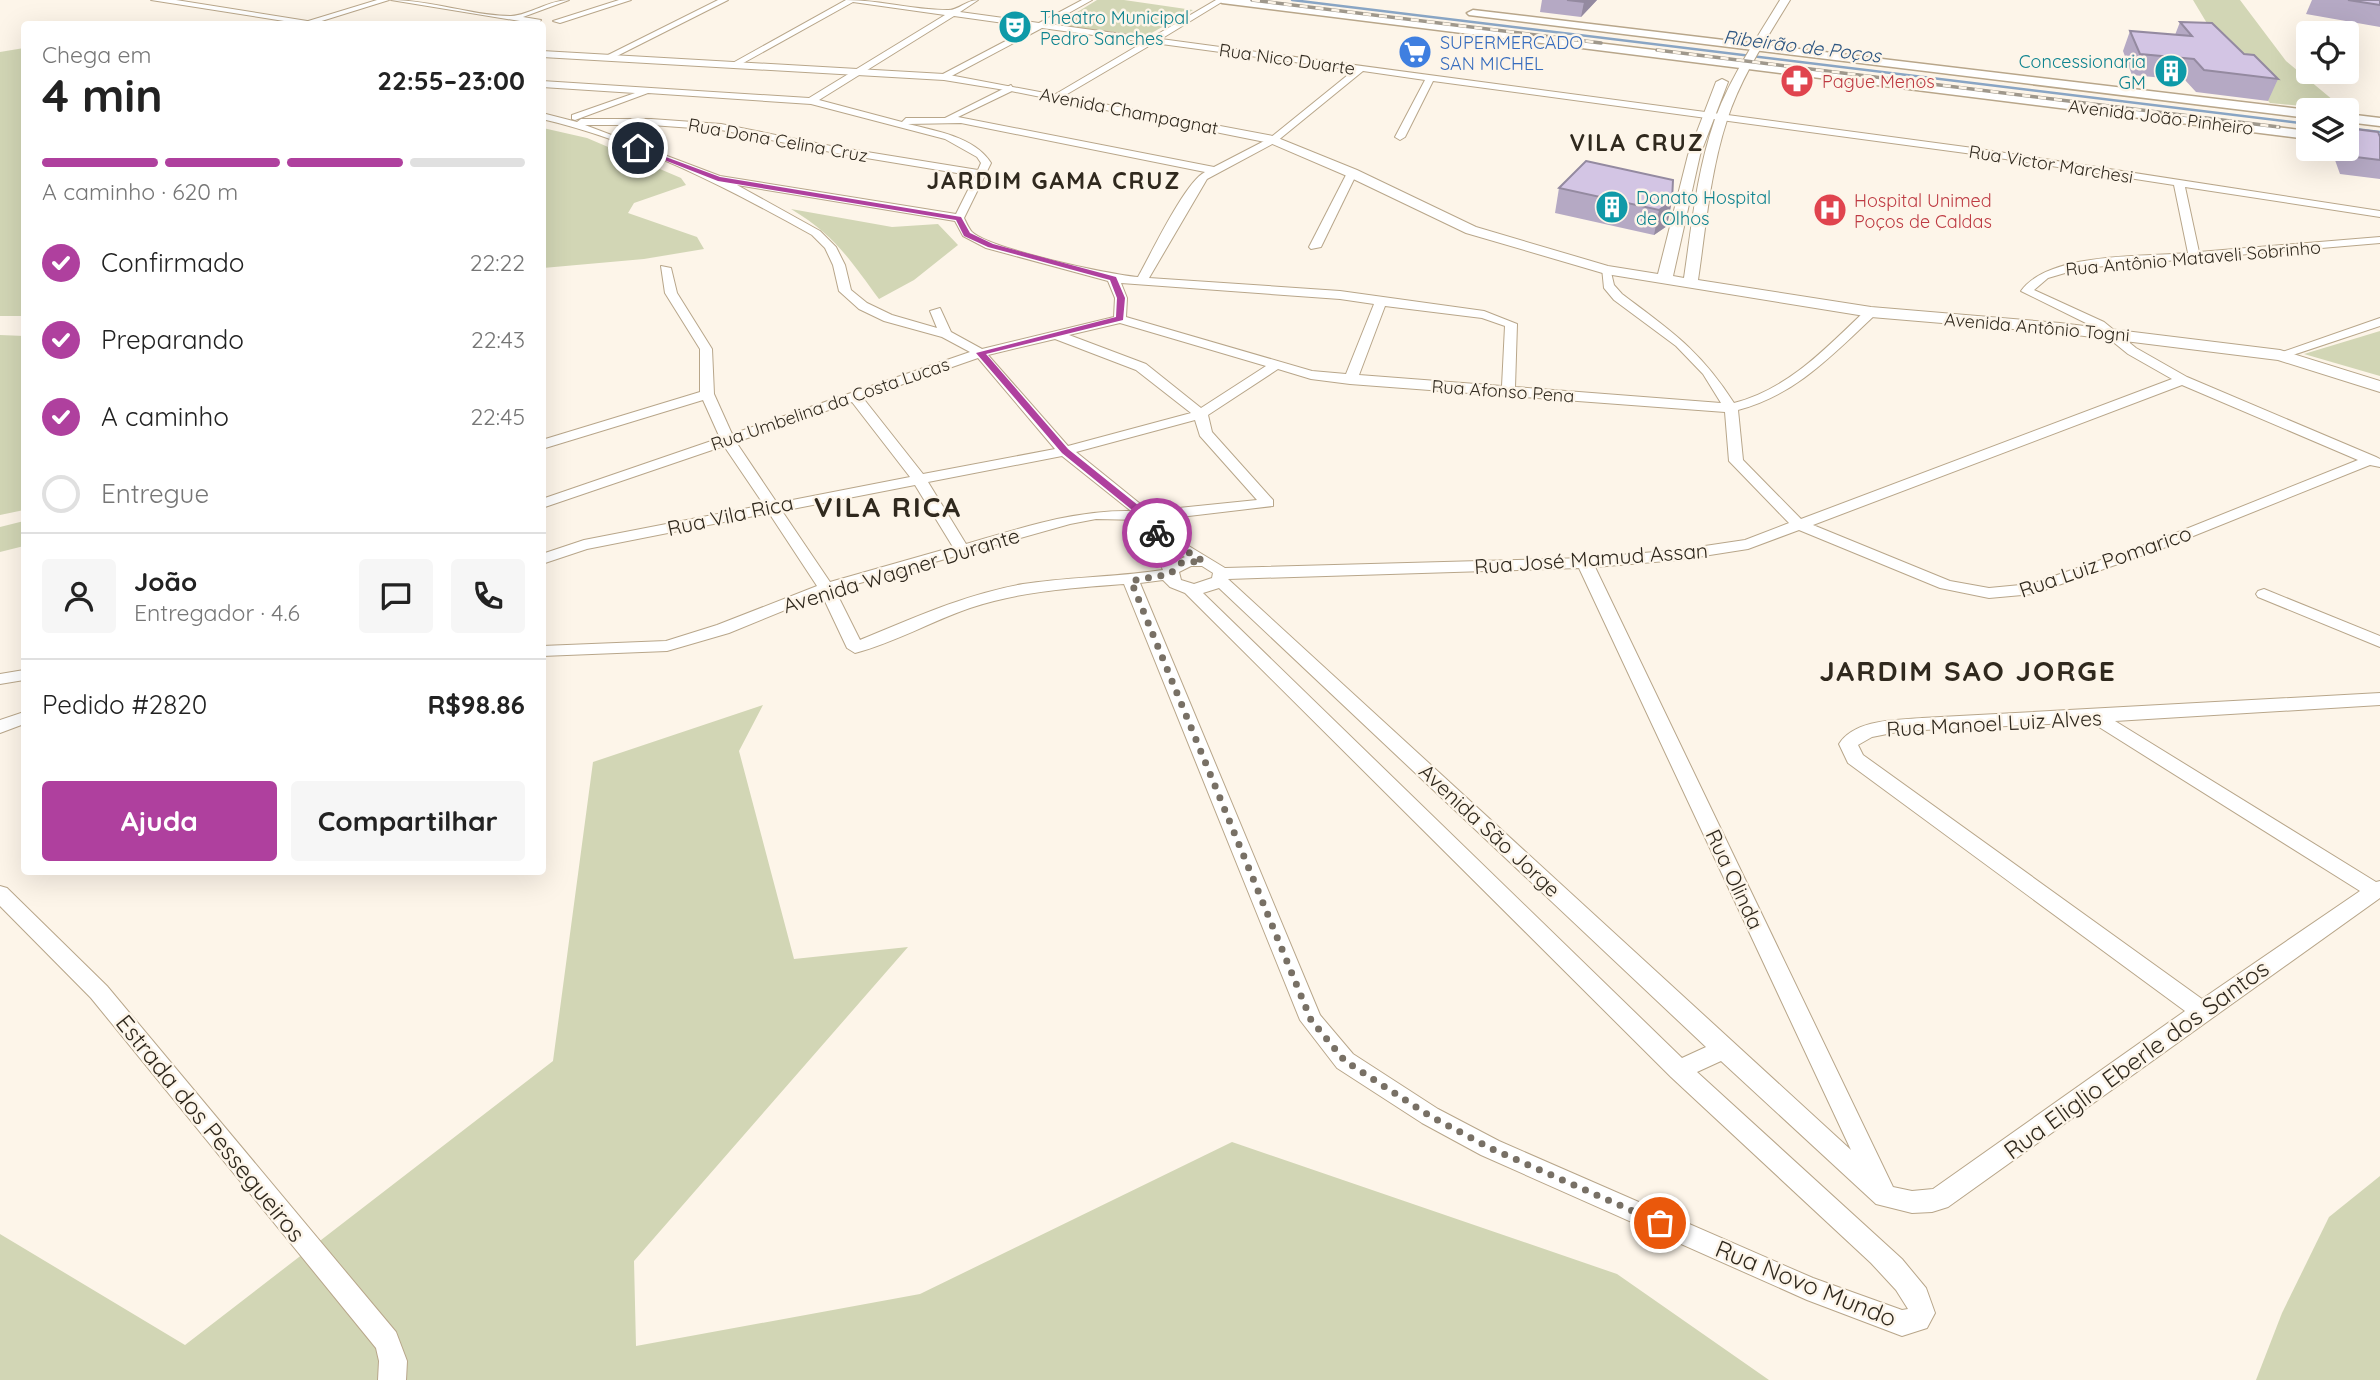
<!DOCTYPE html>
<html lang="pt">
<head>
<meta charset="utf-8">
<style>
	:root { --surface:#fff; --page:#f6f6f6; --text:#222; --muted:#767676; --line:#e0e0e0; --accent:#af409e }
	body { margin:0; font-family:Quicksand,sans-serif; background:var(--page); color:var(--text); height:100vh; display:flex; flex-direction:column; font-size:26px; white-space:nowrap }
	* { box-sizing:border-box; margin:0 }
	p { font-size:23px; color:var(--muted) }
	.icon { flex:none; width:38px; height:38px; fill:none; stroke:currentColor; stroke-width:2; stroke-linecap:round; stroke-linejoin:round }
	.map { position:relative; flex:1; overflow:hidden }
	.sheet { position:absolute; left:21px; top:21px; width:525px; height:854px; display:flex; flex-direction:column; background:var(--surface); border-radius:7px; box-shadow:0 7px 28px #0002 }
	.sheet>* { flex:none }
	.fabs { position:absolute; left:2296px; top:21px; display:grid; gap:14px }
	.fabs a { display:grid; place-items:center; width:63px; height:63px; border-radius:7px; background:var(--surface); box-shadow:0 7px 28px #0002; font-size:35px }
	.pin { position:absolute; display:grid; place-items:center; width:60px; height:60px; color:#fff; margin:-30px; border:4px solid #fff; border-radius:50%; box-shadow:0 2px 7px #0007 }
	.courier { position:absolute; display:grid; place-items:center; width:70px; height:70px; margin:-35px; border:5px solid #af409e; border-radius:50%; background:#fff; color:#222; box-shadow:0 2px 9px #0007 }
	.summary em { font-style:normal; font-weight:800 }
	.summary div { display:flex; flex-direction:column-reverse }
	.summary { display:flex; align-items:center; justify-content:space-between; height:119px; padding:0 21px }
	h1 { font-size:46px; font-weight:800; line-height:52px }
	.bar { display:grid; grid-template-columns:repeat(4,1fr); gap:10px 7px; align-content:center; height:84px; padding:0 21px }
	.bar i { height:9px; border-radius:5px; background:var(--line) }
	.bar .active { background:var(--accent) }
	.bar p { grid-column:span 4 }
	.line { display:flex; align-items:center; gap:18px; padding:0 21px; border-top:2px solid var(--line) }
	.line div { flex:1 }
	.round { display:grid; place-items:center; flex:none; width:74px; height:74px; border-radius:7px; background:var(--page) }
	ol { padding:0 21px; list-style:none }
	li { display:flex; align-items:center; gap:21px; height:77px }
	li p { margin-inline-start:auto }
	li .icon { padding:7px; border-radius:50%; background:var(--accent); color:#fff; stroke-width:4 }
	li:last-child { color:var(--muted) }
	li i { width:38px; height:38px; border:4px solid var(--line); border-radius:50% }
	.button { display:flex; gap:14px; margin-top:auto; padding:14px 21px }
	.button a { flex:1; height:80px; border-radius:7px; background:var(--accent); color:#fff; font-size:28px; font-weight:800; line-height:80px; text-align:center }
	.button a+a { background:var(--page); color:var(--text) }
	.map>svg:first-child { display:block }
	.green { fill:#d2d6b5 }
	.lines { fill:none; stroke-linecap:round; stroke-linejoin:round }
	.stream { stroke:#89a5c4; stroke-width:2.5 }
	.street-casing { stroke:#b8a68a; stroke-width:2 }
	.secondary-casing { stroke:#b8a68a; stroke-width:2 }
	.primary-casing { stroke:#b8a68a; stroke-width:3 }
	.street { fill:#fff; fill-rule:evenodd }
	.secondary { fill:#fff; fill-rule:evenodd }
	.primary { fill:#fff; fill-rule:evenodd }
	.rail-casing { stroke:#9f988c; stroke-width:3.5 }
	.rail { stroke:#fdf5e9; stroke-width:2.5; stroke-dasharray:8; stroke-linecap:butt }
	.wall { fill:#b5a9c4 }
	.shaded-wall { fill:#948aa0 }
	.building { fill:#d3c5e4; stroke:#948aa0; stroke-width:2 }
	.route { fill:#af409e }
	.done { stroke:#787065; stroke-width:7; stroke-dasharray:0 12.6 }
	.labels { text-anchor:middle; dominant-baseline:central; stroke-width:5; stroke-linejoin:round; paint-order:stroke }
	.far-culture-label { font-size:18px; fill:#0d838f; stroke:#fdf5e9; text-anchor:start }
	.far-shop-label { font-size:18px; fill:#366cbe; stroke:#fdf5e9; text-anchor:start }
	.far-street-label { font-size:18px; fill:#30291e; stroke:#fdf5e9 }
	.far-health-label { font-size:18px; fill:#be3a42; stroke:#fdf5e9; text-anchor:start }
	.far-water-label { font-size:19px; font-style:italic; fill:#2c5581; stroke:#fdf5e9 }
	.street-label { font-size:21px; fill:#30291e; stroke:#fdf5e9 }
	.far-district-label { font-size:23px; font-weight:bold; letter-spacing:2px; fill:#30291e; stroke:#fdf5e9 }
	.near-street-label { font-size:24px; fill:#30291e; stroke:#fdf5e9 }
	.district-label { font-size:28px; font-weight:bold; letter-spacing:2px; fill:#30291e; stroke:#fdf5e9 }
</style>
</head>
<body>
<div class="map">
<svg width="2380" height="1380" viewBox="0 0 2380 1380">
	<rect width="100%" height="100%" fill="#fdf5e9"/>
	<!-- green -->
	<g class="green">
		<polygon points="1097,0 1124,0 1193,10 1146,36 1056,25"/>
		<polygon points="2193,0 2240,0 2286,61 2345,110 2270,103 2226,55"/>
		<polygon points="24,48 24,316 0,316 0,52"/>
		<polygon points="543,128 587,138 681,178 686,185 634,203 628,213 697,237 704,249 644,259 543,268"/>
		<path d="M791,209L892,227L938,224L958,245L914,280L879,299C850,260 835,235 791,209Z"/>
		<polygon points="2380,331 2380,376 2304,354"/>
		<polygon points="0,335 24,336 24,510 0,515"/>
		<polygon points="24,521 24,546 0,552 0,527"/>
		<polygon points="763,705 739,751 794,959 908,947 634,1261 636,1346 920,1294 1232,1142 1617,1274 1769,1380 0,1380 0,1234 185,1345 553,1061 593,762"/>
		<polygon points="2380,1176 2380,1380 2256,1380 2282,1313 2329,1217"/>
	</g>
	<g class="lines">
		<!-- stream -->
		<g class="stream">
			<polyline points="1292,0 2308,124"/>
			<polyline points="2347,128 2380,132"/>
		</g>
		<defs>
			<g id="street">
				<polygon points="377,0 389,0 312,24 305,22"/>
				<path d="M391,0C432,0 473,16 511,16C530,15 549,0 569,0L523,17L541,20L538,24Z"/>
				<polygon points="619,0 631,0 560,23 553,21"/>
				<polygon points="718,0 728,0 609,60 602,58"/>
				<path d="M846,0C880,0 913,10 947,10C958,11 966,0 978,0L960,12L1039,23L1082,0H1092L1049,24L1151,38L1216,0H1225L1161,39L1973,148L2380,211V217L2185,187L2199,252L2380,237V243L2082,268L2048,278L2034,290L2104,322L2136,348L2187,377L2376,457L2380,459V467L2370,465L2166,547L2033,594L1989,598L1940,588L1799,530L1748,549L1678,560L1595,567L1893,1187L1912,1191L1933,1189L2185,1011L1848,763L1839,744C1855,719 1896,720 1922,718L2380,693V705L2115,721L2376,882L2380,881V898L1948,1207L1932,1212L1912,1213L1876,1204L1721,1061L1697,1072L1902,1259L1926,1288L1935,1313L1927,1328L1902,1336L1807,1300L1481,1155L1422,1123L1337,1068L1300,1020L1124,584C1072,588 1021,591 970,608C932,621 894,643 855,653L847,648L822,595L729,633L667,651L542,656V646L666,641L717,625L817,586L769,513L587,549L542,564V554L584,540L764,505L724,446L542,508V499L720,438L703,400L542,449V440L700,392V349L665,293L661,266L671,268L677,293L712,349L714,394L732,434L970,352L942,337L884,321L859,309L839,291L833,265L825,248L812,235C728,188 637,141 542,119V113L577,122L581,119H651L721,124L836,147L978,170L981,163L977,157L945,139L811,104L648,93L575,120L572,119V115L635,93L542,87V81L809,98L945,15L853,2L736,67L729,65ZM954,16L1032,27L941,75L944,80L1042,28L1144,42L1054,95L1057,100L1154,43L1354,70L1270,138L1214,167L958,117L1014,90L1011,85L945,118H906L902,122L819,100ZM1363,71L1425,80L1395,137L1400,140L1405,137L1433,81L1973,154L2174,185L2188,253C2143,257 2049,252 2021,291L2096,328L2128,354L2172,379L1801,519L1743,460L1738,410C1796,395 1833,354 1875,315V309H1867C1827,347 1789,389 1734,403C1700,350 1671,331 1622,294L1614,285L1610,268H1602L1604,288L1614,300L1676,346L1703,374L1721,403L1515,387L1517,324L1484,311L1340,291L1149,278L1207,179L1276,142ZM961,123L1205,172C1185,182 1151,254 1138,277C1111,275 990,249 972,232C969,229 966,222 964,218L991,163C975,137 936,131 908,124ZM585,125H651L721,130L836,153L975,176L956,214L720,176ZM737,185L955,221L963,236L986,248L1108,281L1115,298L1114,317L982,349L951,332L940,308L930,311L937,328L892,315L867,303L851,290L845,265L836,247L820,231ZM1121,283L1340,299L1374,304L1346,374L1312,371L1126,317L1127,298ZM1385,306L1482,318L1505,326L1502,386L1359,375ZM1120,323L1266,366L1201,408L1146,364L1069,335ZM1055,339L1136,370L1191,413L1068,446L988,355ZM978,358L1055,449L923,474L863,398ZM1278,369L1311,379L1350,384L1725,412L1729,461L1789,523L1745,540L1678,550L1585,558L1225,568L1159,528L1155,520L1273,506V500L1212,432L1208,415ZM2182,385L2358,460L2156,541L2031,584L1989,588L1950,581L1813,525ZM852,402L910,477L777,503L736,442ZM1195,420L1200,436L1257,500L1149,511L1076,452ZM1062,456L1131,511C1074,510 1021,528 966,544L928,482ZM915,485L953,547L830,582L782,511ZM1096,519L1141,520L1163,570C1117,577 1069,577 1023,584C966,594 913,618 860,640L835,590L1070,524ZM1165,545L1185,557L1174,562ZM1191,566H1202L1213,573L1212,578L1194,584L1181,580L1179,572ZM1579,568L1851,1150L1228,579ZM1163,580L1170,587L1185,593L1671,1077L1871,1263L1896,1290L1908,1309L1902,1310L1813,1278L1499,1141L1438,1109L1353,1054L1320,1015L1140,583ZM1219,588L1706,1047L1682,1058L1203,593ZM2091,722L2360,891L2202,999L1863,755L1858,745L1872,737L1902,731Z"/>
				<polygon points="1348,171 1357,173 1321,247 1311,249 1309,247"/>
				<polygon points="2380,318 2380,326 2284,358 2274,355"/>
				<polygon points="2264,589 2380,636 2380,647 2258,597 2256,594 2258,591"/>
				<polygon points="24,670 24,680 0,684 0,674"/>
				<polygon points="24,712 24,724 0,733 0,720"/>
				<polygon points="0,886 7,888 107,986 396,1332 407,1361 406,1380 378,1380 379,1361 376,1348 91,998 0,906"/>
			</g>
			<g id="secondary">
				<polygon points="151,0 176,0 326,24 303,24"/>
				<path d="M1780,0H1790C1767,38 1741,77 1727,120C1710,172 1706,226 1698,280L1871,307L2060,323L2280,350L2380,381V392L2278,360L2060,333L1871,317L1606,274L1466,233L1347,176L1270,143L1011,91L944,80L542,57V51L944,74L1273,136L1357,170L1476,227L1608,266L1658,274L1688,155L1716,82L1722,79L1728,82L1700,155L1673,276L1684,278C1692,224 1697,170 1715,119C1731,76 1757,38 1780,0Z"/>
			</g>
			<g id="primary">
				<polygon points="1216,0 1250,0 2308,131 2308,139 1222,3"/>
				<polygon points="1473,10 2308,110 2310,110 2308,118 1469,15 1467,13"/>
				<polygon points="2347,114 2380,118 2380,126 2347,122"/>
			</g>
		</defs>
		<!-- street casing -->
		<use href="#street" class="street-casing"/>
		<!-- secondary casing -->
		<use href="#secondary" class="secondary-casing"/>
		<!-- primary casing -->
		<use href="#primary" class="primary-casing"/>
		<!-- street -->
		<use href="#street" class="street"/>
		<!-- secondary -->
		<use href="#secondary" class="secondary"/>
		<!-- primary -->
		<use href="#primary" class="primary"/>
		<defs>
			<g id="rail">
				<polyline points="1252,0 1601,43"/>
				<polyline points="1657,50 2279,127"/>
			</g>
		</defs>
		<!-- rail casing -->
		<use href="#rail" class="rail-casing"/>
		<!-- rail -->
		<use href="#rail" class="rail"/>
	</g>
	<!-- wall -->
	<g class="wall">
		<polygon points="1542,0 1597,0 1581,17 1540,12"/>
		<polygon points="2312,0 2380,0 2380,27 2306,14"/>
		<polygon points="2180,22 2244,54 2278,79 2268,101 2196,92 2185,80 2132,75 2123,51 2130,31 2175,35"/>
		<polygon points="2380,137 2380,179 2340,174 2331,149 2347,149"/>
		<polygon points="1673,180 1667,226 1654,235 1555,213 1559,188"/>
	</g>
	<!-- shaded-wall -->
	<g class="shaded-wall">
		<polygon points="1586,0 1597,0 1581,17 1584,2"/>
		<polygon points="1672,201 1667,226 1654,235 1659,210"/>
	</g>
	<!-- building -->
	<g class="building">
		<polygon points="1567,0 1586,0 1584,2"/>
		<polygon points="2348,0 2380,0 2380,5"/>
		<polygon points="2180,22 2212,23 2244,54 2254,55 2278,79 2204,70 2194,59 2140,54 2130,31 2192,36"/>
		<polygon points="2347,128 2378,132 2380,137 2380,160 2348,156 2346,149"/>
		<polygon points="1586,161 1673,180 1672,201 1659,210 1559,188"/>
	</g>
	<!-- route -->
	<polygon class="route" points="636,146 720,177 961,217 970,233 993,244 1116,277 1125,298 1123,320 986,354 1068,449 1149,514 1161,535 1154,535 1142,518 1062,453 976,353 1116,317 1117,298 1110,280 988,247 964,236 956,220 718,181 636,149"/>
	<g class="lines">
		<!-- done -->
		<polyline class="done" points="1157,533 1203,561 1181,563 1170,574 1131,581 1311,1020 1345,1061 1430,1116 1490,1148 1660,1223"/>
	</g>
	<!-- icons -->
	<defs>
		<symbol id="theatre-disc" viewBox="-11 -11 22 22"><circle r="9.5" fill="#0f9aa8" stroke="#fdf5e9"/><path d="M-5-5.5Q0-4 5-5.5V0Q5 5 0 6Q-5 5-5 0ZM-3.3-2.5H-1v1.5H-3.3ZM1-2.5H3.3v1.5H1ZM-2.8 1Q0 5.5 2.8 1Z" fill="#fff"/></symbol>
		<symbol id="supermarket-disc" viewBox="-11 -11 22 22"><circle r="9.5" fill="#3f7fe0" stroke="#fdf5e9"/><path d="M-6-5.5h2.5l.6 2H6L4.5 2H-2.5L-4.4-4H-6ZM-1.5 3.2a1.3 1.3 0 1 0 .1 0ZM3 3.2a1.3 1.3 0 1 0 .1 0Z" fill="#fff"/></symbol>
		<symbol id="building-disc" viewBox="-11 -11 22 22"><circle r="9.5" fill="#0f9aa8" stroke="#fdf5e9"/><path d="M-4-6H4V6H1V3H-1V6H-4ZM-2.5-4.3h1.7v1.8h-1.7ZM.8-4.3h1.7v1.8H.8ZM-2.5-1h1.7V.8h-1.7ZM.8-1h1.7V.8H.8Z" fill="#fff"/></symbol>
		<symbol id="pharmacy-disc" viewBox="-11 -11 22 22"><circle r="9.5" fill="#e0444e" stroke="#fdf5e9"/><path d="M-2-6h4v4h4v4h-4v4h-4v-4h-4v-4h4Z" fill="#fff"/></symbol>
		<symbol id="hospital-disc" viewBox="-11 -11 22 22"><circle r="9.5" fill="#e0444e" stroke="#fdf5e9"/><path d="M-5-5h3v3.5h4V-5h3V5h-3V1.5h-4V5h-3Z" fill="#fff"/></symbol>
	</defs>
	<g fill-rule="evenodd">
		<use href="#theatre-disc" x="996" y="8" width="38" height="38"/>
		<use href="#supermarket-disc" x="1396" y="33" width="38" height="38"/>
		<use href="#building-disc" x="2152" y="52" width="38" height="38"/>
		<use href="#pharmacy-disc" x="1778" y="62" width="38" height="38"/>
		<use href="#building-disc" x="1593" y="188" width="38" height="38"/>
		<use href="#hospital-disc" x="1811" y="191" width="38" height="38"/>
	</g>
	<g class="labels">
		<!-- far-culture labels -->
		<g class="far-culture-label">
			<text x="1040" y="17">Theatro Municipal<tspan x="1040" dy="21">Pedro Sanches</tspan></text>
			<text x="2146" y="61" text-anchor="end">Concessionaria<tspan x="2146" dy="21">GM</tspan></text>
			<text x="1636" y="197">Donato Hospital<tspan x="1636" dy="21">de Olhos</tspan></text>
		</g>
		<!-- far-shop labels -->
		<g class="far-shop-label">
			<text x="1440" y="42">SUPERMERCADO<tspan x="1440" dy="21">SAN MICHEL</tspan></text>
		</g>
		<!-- far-street labels -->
		<g class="far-street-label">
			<text transform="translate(1287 59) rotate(8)">Rua Nico Duarte</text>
			<text transform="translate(1129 111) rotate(11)">Avenida Champagnat</text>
			<text transform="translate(2161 117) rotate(7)">Avenida João Pinheiro</text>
			<text transform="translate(778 140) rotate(10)">Rua Dona Celina Cruz</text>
			<text transform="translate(2051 164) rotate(9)">Rua Victor Marchesi</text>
			<text transform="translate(2193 258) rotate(-5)">Rua Antônio Mataveli Sobrinho</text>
			<text transform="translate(2037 327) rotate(5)">Avenida Antônio Togni</text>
			<text transform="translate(1503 391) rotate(4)">Rua Afonso Pena</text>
			<text transform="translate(830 404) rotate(-19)">Rua Umbelina da Costa Lucas</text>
		</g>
		<!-- far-health labels -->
		<g class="far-health-label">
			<text x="1822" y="81">Pague Menos</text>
			<text x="1854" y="200">Hospital Unimed<tspan x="1854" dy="21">Poços de Caldas</tspan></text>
		</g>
		<!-- far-water labels -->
		<g class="far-water-label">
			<text transform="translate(1802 46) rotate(7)">Ribeirão de Poços</text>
		</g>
		<!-- street labels -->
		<g class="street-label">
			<text transform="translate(730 515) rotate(-12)">Rua Vila Rica</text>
			<text transform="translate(1591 558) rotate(-4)">Rua José Mamud Assan</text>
			<text transform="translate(2105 561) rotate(-19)">Rua Luiz Pomarico</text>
			<text transform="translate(901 570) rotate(-17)">Avenida Wagner Durante</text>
			<text transform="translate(1994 723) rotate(-3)">Rua Manoel Luiz Alves</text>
			<text transform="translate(1490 830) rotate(43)">Avenida São Jorge</text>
			<text transform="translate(1735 879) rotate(65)">Rua Olinda</text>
		</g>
		<!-- far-district labels -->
		<g class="far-district-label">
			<text x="1637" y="142">VILA CRUZ</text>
			<text x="1054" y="180">JARDIM GAMA CRUZ</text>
		</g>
		<!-- near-street labels -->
		<g class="near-street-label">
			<text transform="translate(2136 1059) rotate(-36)">Rua Eliglio Eberle dos Santos</text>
			<text transform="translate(211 1128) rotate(51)">Estrada dos Pessegueiros</text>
			<text transform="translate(1806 1283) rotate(22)">Rua Novo Mundo</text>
		</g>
		<!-- district labels -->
		<g class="district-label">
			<text x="888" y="506">VILA RICA</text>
			<text x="1968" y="670">JARDIM SAO JORGE</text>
		</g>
	</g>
</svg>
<div class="fabs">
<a><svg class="icon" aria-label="locate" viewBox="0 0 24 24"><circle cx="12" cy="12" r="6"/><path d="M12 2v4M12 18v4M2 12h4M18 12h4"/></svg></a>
<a><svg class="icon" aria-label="layers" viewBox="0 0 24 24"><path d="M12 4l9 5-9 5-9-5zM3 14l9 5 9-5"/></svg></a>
</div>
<div class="pin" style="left:1660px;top:1223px;background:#ea580c"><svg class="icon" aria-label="bag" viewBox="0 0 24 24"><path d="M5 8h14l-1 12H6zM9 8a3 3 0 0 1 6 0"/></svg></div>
<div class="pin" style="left:638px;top:148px;background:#1f2937"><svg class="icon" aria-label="home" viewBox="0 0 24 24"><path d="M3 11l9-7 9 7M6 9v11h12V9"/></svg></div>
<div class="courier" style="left:1157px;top:533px"><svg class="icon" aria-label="bike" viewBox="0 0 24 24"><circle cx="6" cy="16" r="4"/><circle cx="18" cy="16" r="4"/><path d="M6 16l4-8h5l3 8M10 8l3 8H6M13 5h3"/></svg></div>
<section class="sheet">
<div class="summary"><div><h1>4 min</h1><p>Chega em</p></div><em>22:55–23:00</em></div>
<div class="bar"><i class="active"></i><i class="active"></i><i class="active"></i><i></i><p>A caminho · 620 m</p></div>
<ol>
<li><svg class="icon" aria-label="check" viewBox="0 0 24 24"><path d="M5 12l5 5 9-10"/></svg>Confirmado<p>22:22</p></li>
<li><svg class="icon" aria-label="check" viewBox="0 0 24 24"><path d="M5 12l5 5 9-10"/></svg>Preparando<p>22:43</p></li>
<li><svg class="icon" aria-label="check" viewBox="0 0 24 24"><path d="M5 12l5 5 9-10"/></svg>A caminho<p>22:45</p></li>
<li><i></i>Entregue</li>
</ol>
<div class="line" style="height:126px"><a class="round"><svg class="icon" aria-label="person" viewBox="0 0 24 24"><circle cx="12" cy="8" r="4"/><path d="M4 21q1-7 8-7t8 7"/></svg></a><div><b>João</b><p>Entregador · 4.6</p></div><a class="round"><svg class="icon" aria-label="chat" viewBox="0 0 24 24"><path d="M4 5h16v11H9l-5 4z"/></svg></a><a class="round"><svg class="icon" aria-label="phone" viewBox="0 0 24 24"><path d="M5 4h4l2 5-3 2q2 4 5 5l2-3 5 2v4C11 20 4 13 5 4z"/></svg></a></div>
<div class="line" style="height:91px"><div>Pedido #2820</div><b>R$98.86</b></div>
<div class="button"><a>Ajuda</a><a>Compartilhar</a></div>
</section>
</div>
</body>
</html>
